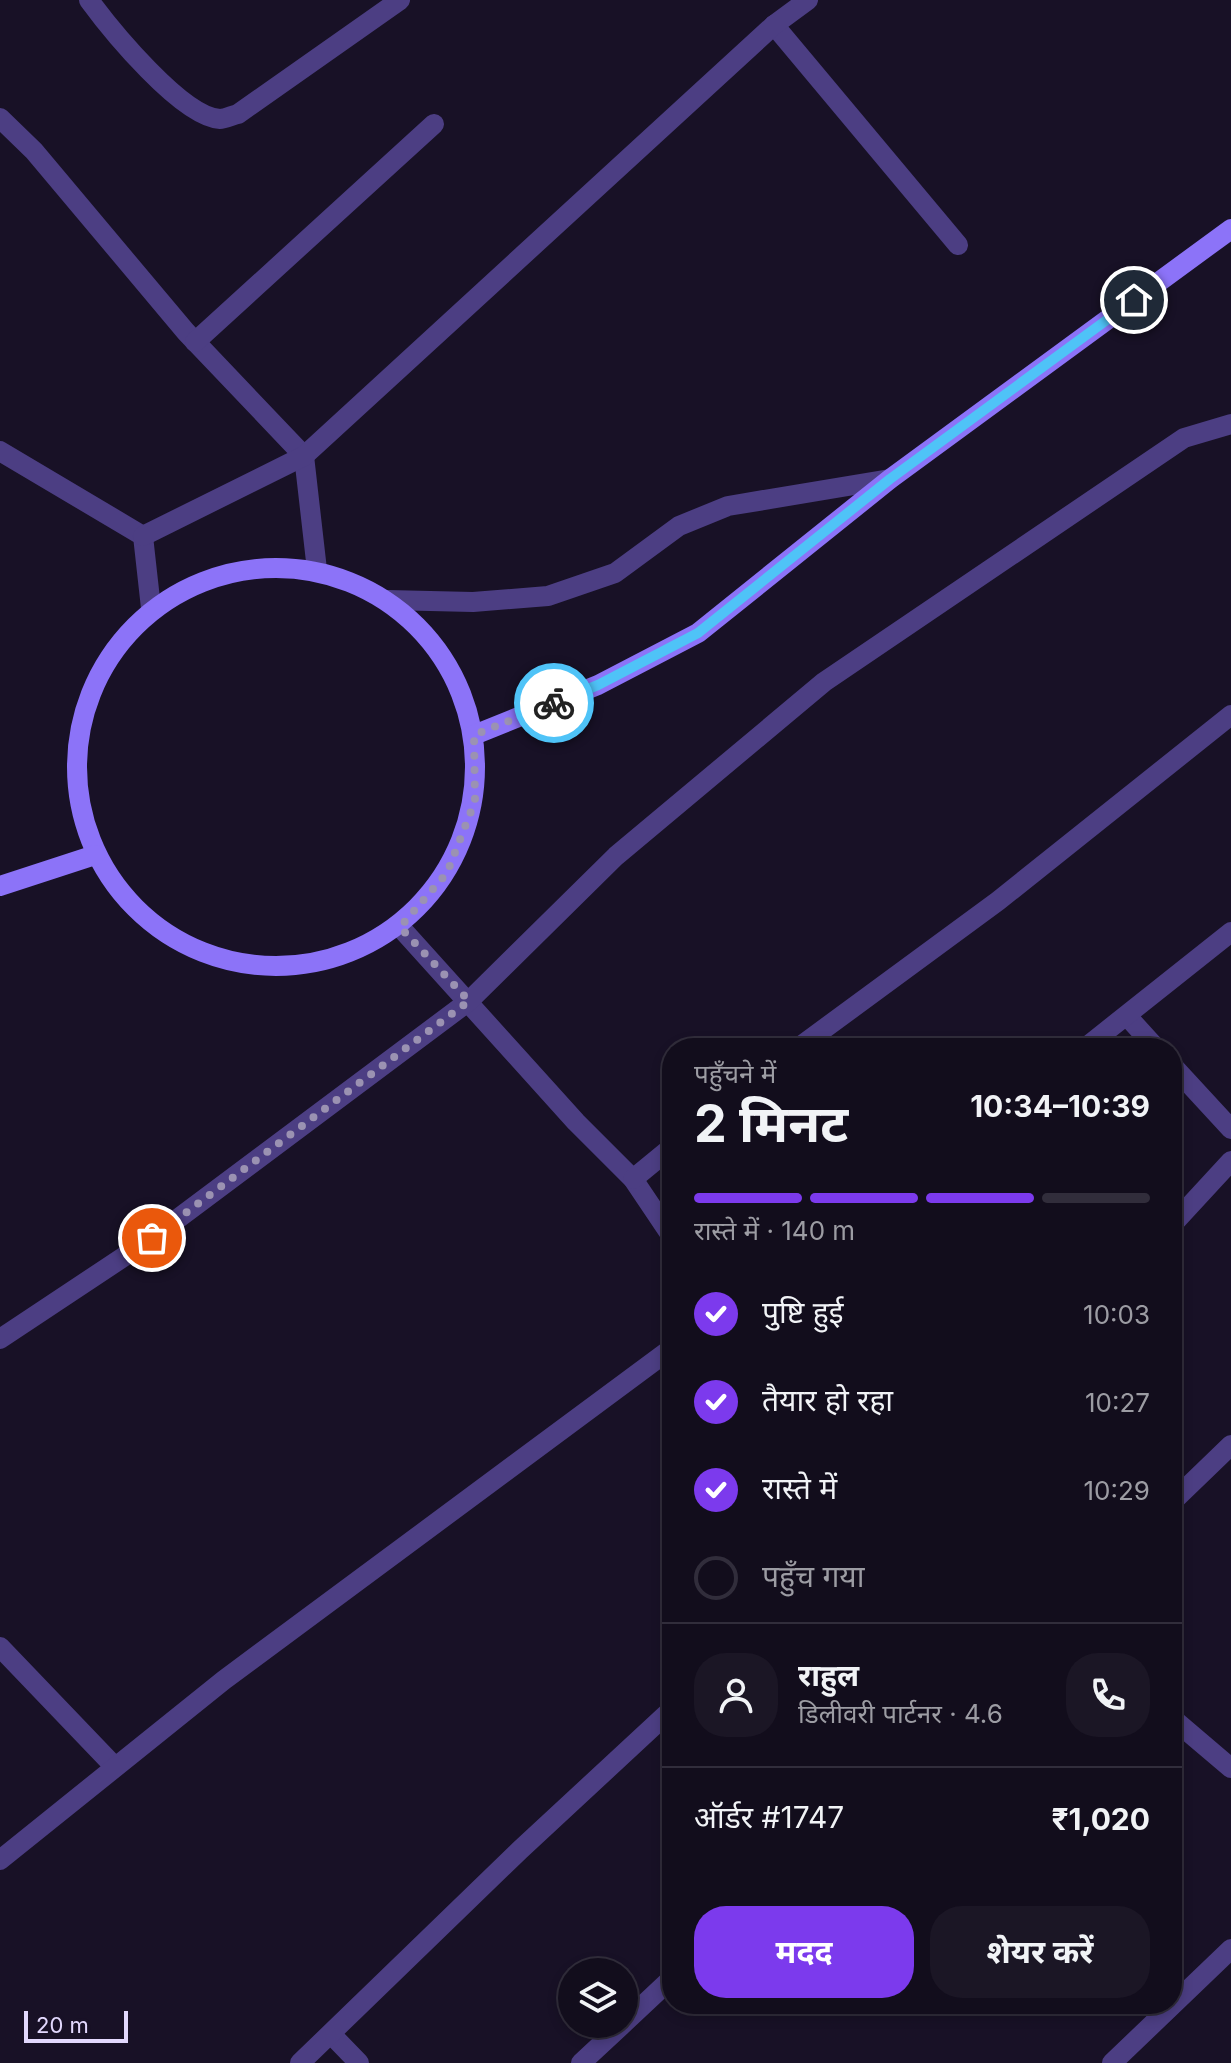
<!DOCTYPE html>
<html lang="hi">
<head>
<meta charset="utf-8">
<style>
	:root { --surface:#120d1c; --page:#1b1625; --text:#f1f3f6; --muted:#9c9ca3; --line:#312d3b; --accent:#7c3aed }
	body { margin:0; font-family:Inter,"Noto Sans Devanagari",sans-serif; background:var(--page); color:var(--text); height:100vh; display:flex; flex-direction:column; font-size:30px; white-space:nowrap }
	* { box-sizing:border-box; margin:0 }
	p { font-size:26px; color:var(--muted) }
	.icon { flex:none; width:44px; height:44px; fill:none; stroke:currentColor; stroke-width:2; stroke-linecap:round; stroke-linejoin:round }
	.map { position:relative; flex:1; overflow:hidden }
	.sheet { position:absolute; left:662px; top:1038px; width:520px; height:976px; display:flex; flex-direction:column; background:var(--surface); border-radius:32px; box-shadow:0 4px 12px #0003,0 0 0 2px var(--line) }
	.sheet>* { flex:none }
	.buttons { position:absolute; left:558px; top:1958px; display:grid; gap:16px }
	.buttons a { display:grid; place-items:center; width:80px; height:80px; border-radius:50%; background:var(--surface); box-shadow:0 4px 12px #0003,0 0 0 2px var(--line); font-size:40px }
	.scale { position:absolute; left:24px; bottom:20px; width:104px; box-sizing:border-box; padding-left:8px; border:4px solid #e2d8fd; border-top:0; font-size:22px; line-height:28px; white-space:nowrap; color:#e2d8fd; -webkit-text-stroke:6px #181126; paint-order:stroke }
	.pin { position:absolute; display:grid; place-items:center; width:68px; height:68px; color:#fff; margin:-34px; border:4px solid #fff; border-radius:50%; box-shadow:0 2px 8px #0007 }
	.courier { position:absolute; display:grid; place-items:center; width:80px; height:80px; margin:-40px; border:6px solid #4fc3f7; border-radius:50%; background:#fff; color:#222; box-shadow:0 2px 10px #0007 }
	.headline em { font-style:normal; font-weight:700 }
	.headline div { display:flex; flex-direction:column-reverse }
	.headline { display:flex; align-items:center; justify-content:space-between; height:136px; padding:0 32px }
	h1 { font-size:52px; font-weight:700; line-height:60px }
	.bar { display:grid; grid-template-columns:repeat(4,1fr); gap:12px 8px; align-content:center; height:96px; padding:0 32px }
	.bar i { height:10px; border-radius:6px; background:var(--line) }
	.bar .selected { background:var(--accent) }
	.bar p { grid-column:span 4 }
	.line { display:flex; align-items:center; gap:20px; padding:0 32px; border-top:2px solid var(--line) }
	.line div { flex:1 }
	.round { display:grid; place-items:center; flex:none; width:84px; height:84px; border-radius:32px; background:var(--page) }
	ol { padding:0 32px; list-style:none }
	li { display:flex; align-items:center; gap:24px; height:88px }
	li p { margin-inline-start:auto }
	li .icon { padding:8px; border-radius:50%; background:var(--accent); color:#fff; stroke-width:4 }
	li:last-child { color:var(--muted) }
	li i { width:44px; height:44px; border:4px solid var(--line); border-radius:50% }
	.action { display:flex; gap:16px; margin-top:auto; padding:16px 32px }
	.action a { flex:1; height:92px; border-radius:32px; background:var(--accent); color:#fff; font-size:32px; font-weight:700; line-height:92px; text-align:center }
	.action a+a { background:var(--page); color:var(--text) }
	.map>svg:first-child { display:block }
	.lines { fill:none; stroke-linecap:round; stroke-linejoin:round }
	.street { stroke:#4c3e83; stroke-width:20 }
	.secondary { stroke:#8c73f8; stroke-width:20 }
	.done { stroke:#9b92b2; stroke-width:8; stroke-dasharray:0 14.4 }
	.route { stroke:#4fc3f7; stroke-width:10 }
</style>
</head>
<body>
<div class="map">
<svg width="1231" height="2063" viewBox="0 0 1231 2063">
	<rect width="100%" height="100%" fill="#181126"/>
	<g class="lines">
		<!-- street -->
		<g class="street">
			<path d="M89,0C111,30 182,117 220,119C225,119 233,115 238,114L400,0"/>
			<polyline points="774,25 958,245"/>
			<polyline points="0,118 34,151 186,332 304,456 317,570"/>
			<polyline points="195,342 434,124"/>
			<polyline points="0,451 143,536 151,608"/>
			<polyline points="143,536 304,456 774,25 808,0"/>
			<polyline points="387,600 473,602 548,596 615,573 679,526 728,506 890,479"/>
			<polyline points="400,927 576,1122 633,1179 672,1237"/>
			<polyline points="1127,1016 1156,1048"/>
			<polyline points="798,1048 998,901 1231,715"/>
			<polyline points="1085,1048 1231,932"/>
			<polyline points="1172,1065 1231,1129"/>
			<polyline points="633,1179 672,1147"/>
			<polyline points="1172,1225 1231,1161"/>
			<polyline points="0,1339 152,1238 469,1001 616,856 824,682 1184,438 1231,424"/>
			<polyline points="1172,1502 1231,1445"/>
			<polyline points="0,1647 115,1767"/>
			<polyline points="1172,1718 1231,1768"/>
			<polyline points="0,1860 224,1680 672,1348"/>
			<polyline points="624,2023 672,1978"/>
			<polyline points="331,2034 359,2063"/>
			<polyline points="300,2063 520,1850 672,1709"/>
			<polyline points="581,2063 623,2024"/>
			<polyline points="1112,2063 1231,1949"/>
		</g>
		<!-- secondary -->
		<g class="secondary">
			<circle cx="276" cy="767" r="199"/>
			<polyline points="474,735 598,685 698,633 890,479 1231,229"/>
			<polyline points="0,886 95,855"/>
		</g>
	</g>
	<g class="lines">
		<!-- done -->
		<polyline class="done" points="152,1238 469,1001 400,927 447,873 475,801 474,735 554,703"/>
		<!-- route -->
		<polyline class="route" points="554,703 598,685 698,633 890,479 1134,300"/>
	</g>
</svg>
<div class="buttons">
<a><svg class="icon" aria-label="layers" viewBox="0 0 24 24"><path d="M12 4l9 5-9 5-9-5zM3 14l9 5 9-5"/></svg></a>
</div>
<div class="scale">20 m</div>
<div class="pin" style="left:152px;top:1238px;background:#ea580c"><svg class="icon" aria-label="bag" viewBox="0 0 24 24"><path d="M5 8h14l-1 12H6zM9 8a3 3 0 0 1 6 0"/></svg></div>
<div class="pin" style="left:1134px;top:300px;background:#1f2937"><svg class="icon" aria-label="home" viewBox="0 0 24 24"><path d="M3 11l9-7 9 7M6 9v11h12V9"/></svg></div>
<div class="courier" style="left:554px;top:703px"><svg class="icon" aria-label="bike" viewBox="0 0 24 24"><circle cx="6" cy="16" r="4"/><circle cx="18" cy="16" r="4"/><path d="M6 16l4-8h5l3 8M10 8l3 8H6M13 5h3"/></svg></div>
<section class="sheet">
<div class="headline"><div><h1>2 मिनट</h1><p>पहुँचने में</p></div><em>10:34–10:39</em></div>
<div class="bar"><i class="selected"></i><i class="selected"></i><i class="selected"></i><i></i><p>रास्ते में · 140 m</p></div>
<ol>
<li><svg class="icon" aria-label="check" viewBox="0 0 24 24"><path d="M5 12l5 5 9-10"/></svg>पुष्टि हुई<p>10:03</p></li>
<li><svg class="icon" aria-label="check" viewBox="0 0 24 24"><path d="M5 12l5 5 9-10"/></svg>तैयार हो रहा<p>10:27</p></li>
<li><svg class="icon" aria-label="check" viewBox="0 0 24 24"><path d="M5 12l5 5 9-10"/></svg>रास्ते में<p>10:29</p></li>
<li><i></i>पहुँच गया</li>
</ol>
<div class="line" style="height:144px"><a class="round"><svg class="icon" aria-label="person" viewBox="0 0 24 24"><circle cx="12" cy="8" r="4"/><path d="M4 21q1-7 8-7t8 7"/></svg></a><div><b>राहुल</b><p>डिलीवरी पार्टनर · 4.6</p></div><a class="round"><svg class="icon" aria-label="phone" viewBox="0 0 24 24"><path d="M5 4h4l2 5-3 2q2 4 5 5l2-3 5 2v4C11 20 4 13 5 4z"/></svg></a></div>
<div class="line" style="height:104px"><div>ऑर्डर #1747</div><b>₹1,020</b></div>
<div class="action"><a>मदद</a><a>शेयर करें</a></div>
</section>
</div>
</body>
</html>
